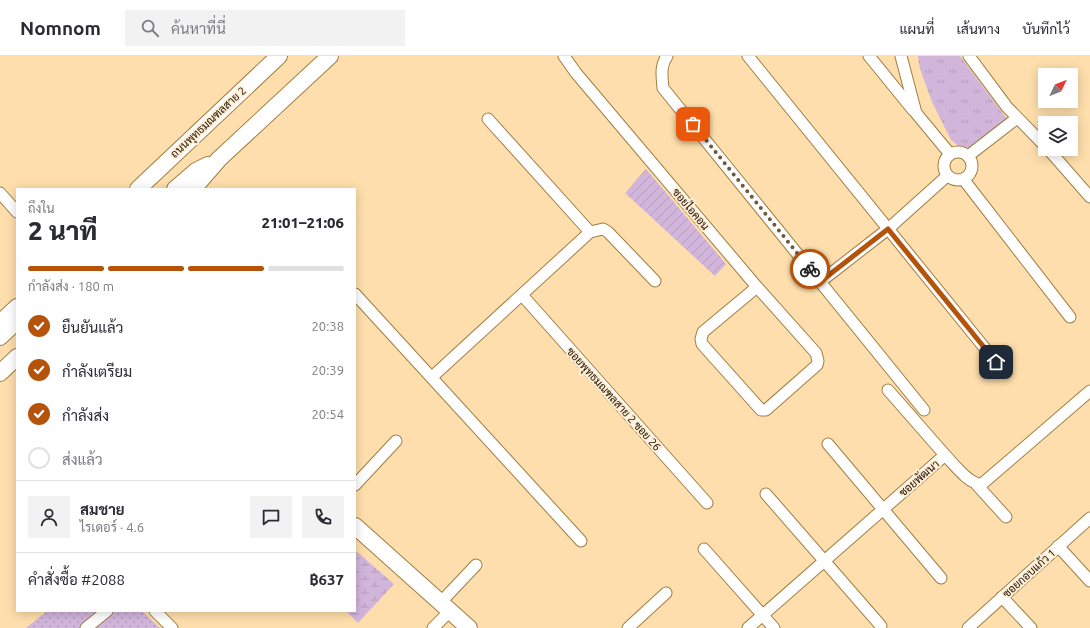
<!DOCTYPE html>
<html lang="th">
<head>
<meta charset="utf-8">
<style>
	:root { --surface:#fff; --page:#f2f2f3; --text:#2b2b33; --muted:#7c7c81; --line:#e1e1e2; --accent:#b45309 }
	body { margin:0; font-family:Ubuntu,Sarabun,sans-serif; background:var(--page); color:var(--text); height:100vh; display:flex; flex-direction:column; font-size:15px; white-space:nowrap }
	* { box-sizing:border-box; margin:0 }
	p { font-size:13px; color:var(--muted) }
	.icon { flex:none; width:22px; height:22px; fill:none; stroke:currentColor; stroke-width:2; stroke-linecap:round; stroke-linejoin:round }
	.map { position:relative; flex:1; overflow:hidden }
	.details { position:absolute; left:16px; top:132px; width:340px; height:424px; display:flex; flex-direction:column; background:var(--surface); border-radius:0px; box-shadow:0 2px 10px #0003 }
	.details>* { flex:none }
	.needle { width:26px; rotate:47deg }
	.fabs { position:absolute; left:1038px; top:12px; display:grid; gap:8px }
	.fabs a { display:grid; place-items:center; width:40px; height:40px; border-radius:0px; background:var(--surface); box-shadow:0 2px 10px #0003; font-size:20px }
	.pin { position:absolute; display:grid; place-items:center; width:34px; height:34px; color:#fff; margin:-17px; border-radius:8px; box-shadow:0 2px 6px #0006 }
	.courier { position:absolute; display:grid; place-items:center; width:40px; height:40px; margin:-20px; border:3px solid #b45309; border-radius:50%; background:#fff; color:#222; box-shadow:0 1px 5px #0007 }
	.summary em { font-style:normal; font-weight:800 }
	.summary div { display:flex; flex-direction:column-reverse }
	.summary { display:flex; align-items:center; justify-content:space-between; height:68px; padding:0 12px }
	h1 { font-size:26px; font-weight:800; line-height:30px }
	.bar { display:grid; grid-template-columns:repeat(4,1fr); gap:6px 4px; align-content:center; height:48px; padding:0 12px }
	.bar i { height:5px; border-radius:3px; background:var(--line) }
	.bar .active { background:var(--accent) }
	.bar p { grid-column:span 4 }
	.line { display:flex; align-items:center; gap:10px; padding:0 12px; border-top:1px solid var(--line) }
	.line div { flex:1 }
	.round { display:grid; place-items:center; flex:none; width:42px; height:42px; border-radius:0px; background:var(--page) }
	ol { padding:0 12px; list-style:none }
	li { display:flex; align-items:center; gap:12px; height:44px }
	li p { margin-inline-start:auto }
	li .icon { padding:4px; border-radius:50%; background:var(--accent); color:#fff; stroke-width:4 }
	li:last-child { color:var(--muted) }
	li i { width:22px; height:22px; border:2px solid var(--line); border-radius:50% }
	header { display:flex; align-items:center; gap:24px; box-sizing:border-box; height:56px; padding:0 20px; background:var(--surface); border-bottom:1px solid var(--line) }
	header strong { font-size:19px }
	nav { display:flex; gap:22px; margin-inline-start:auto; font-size:14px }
	.search { width:280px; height:36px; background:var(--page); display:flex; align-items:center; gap:10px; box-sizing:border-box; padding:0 14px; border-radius:0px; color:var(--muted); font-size:15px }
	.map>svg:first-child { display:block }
	.grass { fill:url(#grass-dots) }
	.wetland { fill:url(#wetland-marsh) }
	.park { fill:url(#park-tufts) }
	.garden { fill:url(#garden-furrows) }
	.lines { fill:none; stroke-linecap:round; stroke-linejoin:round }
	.street-casing { stroke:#a17d40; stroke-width:13 }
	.secondary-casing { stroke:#a17d40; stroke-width:18 }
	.street { stroke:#fff; stroke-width:11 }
	.secondary { stroke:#fff; stroke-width:16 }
	.done { stroke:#6d593c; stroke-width:4; stroke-dasharray:0 7.2 }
	.route { stroke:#b45309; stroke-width:5 }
	.labels { text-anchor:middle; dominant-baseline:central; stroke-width:4; stroke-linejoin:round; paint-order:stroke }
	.street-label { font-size:11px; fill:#1f1100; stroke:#feeed5 }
</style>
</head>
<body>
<header>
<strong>Nomnom</strong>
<div class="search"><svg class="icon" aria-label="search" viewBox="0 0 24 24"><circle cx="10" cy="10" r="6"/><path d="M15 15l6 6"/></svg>ค้นหาที่นี่</div>
<nav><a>แผนที่</a><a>เส้นทาง</a><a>บันทึกไว้</a></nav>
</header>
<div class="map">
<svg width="1090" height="572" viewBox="0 0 1090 572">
	<defs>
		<pattern id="grass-dots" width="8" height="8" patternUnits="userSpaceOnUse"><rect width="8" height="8" fill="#d2b5db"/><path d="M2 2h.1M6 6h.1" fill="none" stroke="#b49bba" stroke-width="1.8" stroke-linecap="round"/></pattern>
		<pattern id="wetland-marsh" width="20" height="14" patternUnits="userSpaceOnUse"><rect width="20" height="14" fill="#d2b5db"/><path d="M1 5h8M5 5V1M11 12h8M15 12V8" fill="none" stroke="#b49bba"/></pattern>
		<pattern id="park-tufts" width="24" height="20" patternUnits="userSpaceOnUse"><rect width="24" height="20" fill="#d2b5db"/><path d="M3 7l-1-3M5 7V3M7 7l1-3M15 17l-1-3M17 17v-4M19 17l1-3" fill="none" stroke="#b49bba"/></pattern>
		<pattern id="garden-furrows" width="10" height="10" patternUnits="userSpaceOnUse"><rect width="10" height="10" fill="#d2b5db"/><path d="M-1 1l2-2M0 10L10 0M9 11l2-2" fill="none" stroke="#b49bba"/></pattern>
	</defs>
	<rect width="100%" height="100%" fill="#fedeac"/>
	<!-- grass -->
	<polygon class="grass" points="47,555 142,555 160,572 26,572"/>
	<!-- wetland -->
	<polygon class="wetland" points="355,494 394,528 358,567 346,555 355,555"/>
	<!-- park -->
	<polygon class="park" points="918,0 960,0 1007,63 970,91 961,92 951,84 932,46 920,13"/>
	<!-- garden -->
	<polygon class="garden" points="646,113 726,208 715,220 625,137"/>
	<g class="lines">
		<defs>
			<g id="street">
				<polyline points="564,0 576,17 757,231 816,297 818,305 817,309 766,354 761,354 702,288 701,283 703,276 757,231"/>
				<path d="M667,0C660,10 662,20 663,32L924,354"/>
				<polyline points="748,0 996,306"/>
				<polyline points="869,0 913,54"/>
				<polyline points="901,0 916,57 950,98"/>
				<polyline points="969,0 1007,51 1045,90"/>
				<polyline points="488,63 590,176"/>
				<polyline points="1048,93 1090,141"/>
				<circle cx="958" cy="110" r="14"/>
				<polyline points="968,100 1017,62"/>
				<polyline points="964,124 1070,261"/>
				<polyline points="0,137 17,156"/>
				<polyline points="820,226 888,173 947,120"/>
				<polyline points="355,238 581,485"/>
				<polyline points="522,239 707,447"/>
				<polyline points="432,321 590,176 603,173 608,176 655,225"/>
				<polyline points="888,334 945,399"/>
				<polyline points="828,388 941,522"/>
				<polyline points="355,429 396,385"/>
				<polyline points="977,429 1006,461"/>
				<polyline points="766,438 881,570"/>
				<polyline points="1058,490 1090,525"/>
				<polyline points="704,493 774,572"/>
				<polyline points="1002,541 1031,572"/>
				<polyline points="441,546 476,509"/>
				<polyline points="155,555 172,572"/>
				<polyline points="86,572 107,555"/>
				<polyline points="433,572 450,555"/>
				<polyline points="628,572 666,537"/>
				<path d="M748,572L945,399C954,408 969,429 982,428L1090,335"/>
				<polyline points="968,572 1090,462"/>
			</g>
			<g id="secondary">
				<polyline points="138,133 279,0"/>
				<polyline points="175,133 196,115 208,109"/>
				<polyline points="193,133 219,103 330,0"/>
				<polyline points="0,267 17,251"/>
				<polyline points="0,281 17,265"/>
				<polyline points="0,317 17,301"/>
				<polyline points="355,470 469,572"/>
			</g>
		</defs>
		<!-- street casing -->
		<use href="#street" class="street-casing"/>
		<!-- secondary casing -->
		<use href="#secondary" class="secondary-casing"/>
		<!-- street -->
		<use href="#street" class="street"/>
		<!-- secondary -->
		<use href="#secondary" class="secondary"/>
	</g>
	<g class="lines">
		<!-- done -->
		<polyline class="done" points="693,68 810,213"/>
		<!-- route -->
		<polyline class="route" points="810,213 820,226 888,173 996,306"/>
	</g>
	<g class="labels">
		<!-- street labels -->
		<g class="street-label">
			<text transform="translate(208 66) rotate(-43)">ถนนพุทธมณฑลสาย 2</text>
			<text transform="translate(691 153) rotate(50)">ซอยไอคอน</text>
			<text transform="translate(614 343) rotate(48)">ซอยพุทธมณฑลสาย 2 ซอย 26</text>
			<text transform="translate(919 422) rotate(-41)">ซอยพัฒนา</text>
			<text transform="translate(1029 517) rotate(-42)">ซอยกอบแก้ว 1</text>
		</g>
	</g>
</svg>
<div class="fabs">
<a><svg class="needle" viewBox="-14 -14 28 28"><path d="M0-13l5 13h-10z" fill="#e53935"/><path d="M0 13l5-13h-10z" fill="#7c7c81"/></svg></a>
<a><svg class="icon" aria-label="layers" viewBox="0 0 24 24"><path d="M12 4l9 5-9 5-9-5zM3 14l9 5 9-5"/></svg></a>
</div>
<div class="pin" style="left:693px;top:68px;background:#ea580c"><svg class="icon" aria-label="bag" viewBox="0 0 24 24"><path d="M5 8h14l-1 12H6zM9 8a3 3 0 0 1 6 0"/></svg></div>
<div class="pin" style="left:996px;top:306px;background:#1f2937"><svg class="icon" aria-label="home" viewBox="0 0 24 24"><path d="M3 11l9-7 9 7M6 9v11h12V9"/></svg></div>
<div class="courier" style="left:810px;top:213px"><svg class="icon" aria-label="bike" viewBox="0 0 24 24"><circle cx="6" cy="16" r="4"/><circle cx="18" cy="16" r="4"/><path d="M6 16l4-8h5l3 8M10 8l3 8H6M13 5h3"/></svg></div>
<section class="details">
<div class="summary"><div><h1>2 นาที</h1><p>ถึงใน</p></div><em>21:01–21:06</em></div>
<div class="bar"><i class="active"></i><i class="active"></i><i class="active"></i><i></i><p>กำลังส่ง · 180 m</p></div>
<ol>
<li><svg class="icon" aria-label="check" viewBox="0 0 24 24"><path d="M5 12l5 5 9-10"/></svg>ยืนยันแล้ว<p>20:38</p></li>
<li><svg class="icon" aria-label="check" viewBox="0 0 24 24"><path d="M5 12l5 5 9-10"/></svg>กำลังเตรียม<p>20:39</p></li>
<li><svg class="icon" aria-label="check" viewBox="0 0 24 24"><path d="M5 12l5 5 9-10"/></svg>กำลังส่ง<p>20:54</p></li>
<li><i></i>ส่งแล้ว</li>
</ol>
<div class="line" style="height:72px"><a class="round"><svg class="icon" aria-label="person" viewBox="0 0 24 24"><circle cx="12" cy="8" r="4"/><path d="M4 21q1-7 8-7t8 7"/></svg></a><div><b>สมชาย</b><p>ไรเดอร์ · 4.6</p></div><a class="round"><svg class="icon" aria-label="chat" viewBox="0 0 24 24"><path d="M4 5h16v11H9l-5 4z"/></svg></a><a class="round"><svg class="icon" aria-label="phone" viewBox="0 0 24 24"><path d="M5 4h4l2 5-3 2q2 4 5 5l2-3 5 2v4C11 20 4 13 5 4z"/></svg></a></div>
<div class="line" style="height:52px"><div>คำสั่งซื้อ #2088</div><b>฿637</b></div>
</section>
</div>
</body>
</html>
